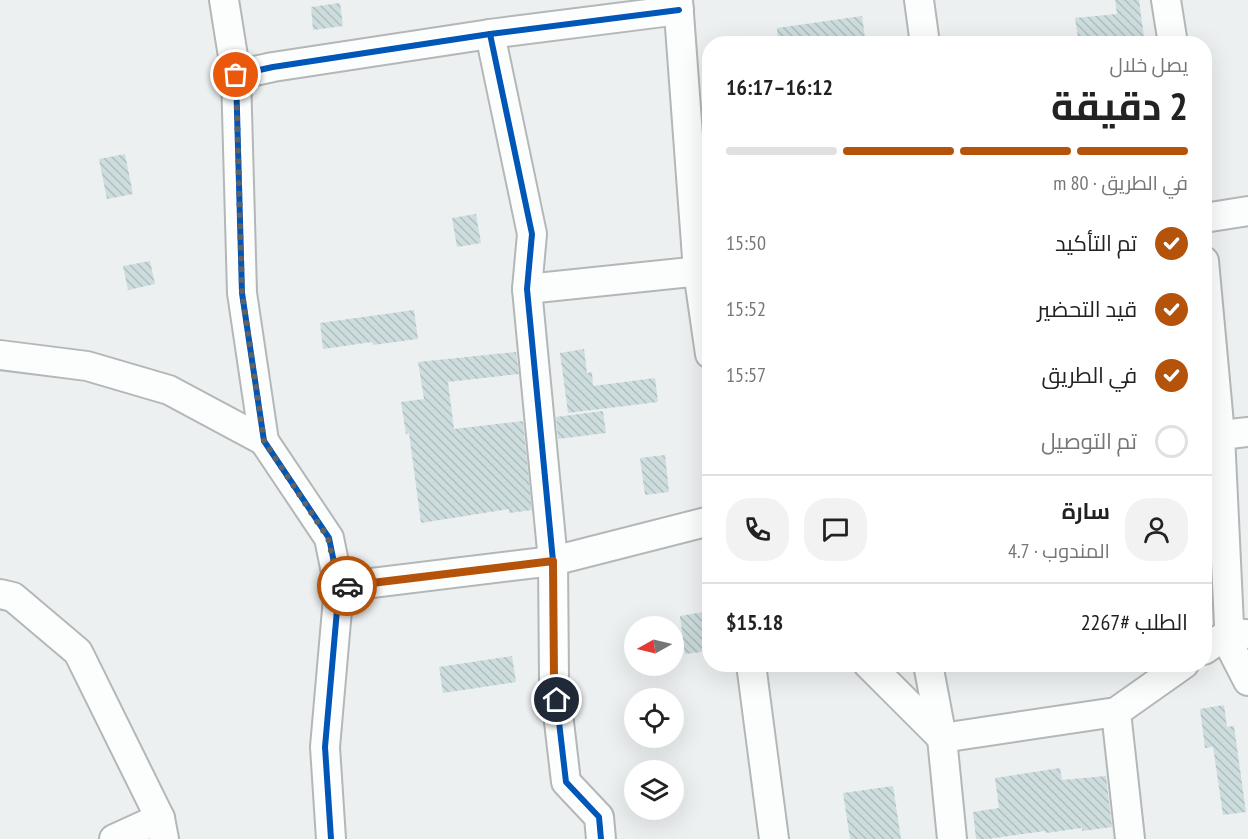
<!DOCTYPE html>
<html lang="ar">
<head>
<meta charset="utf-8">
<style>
	:root { --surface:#fff; --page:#f2f2f2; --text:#222; --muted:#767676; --line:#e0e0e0; --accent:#b45309 }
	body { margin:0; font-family:"PT Sans Narrow",Cairo,sans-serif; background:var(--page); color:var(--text); direction:rtl; height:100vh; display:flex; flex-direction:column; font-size:22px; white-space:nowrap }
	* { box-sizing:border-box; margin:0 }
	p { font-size:20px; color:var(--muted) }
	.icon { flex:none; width:33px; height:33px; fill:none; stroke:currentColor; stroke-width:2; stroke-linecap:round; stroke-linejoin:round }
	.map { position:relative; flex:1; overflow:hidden; direction:ltr }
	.side { position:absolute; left:702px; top:36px; width:510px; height:636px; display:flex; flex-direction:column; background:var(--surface); border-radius:24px; box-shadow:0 6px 24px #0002; direction:rtl }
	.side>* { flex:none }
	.needle { width:39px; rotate:262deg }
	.tools { position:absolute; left:624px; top:616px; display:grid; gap:12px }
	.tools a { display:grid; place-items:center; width:60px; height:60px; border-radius:50%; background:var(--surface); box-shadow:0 6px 24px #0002; font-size:30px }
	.pin { position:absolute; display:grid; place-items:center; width:51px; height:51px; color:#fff; margin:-26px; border:3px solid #fff; border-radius:50%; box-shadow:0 2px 6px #0007 }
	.courier { position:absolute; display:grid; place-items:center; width:60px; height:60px; margin:-30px; border:4px solid #b45309; border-radius:50%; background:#fff; color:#222; box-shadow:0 2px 8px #0007 }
	.overview em { font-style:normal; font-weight:700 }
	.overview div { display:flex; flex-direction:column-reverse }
	.overview { display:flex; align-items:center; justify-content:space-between; height:102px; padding:0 24px }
	h1 { font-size:39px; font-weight:700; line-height:45px }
	.bar { display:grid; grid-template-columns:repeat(4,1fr); gap:9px 6px; align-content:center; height:72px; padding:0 24px }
	.bar i { height:8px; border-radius:4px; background:var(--line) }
	.bar .on { background:var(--accent) }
	.bar p { grid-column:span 4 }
	.line { display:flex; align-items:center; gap:15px; padding:0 24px; border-top:2px solid var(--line) }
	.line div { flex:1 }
	.round { display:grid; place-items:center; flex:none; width:63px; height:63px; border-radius:24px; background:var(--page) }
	ol { padding:0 24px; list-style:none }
	li { display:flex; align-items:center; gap:18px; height:66px }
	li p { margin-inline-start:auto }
	li .icon { padding:6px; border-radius:50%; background:var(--accent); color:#fff; stroke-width:4 }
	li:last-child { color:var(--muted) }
	li i { width:33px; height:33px; border:3px solid var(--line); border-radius:50% }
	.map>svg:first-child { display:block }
	.building { fill:url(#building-back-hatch) }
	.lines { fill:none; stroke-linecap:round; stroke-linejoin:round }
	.minor-casing { stroke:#b4b7b8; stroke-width:32 }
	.minor { stroke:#fcfdfd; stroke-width:28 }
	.cycleway-casing { stroke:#fff; stroke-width:10 }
	.cycleway { stroke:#0057b8; stroke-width:6 }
	.done { stroke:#606263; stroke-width:6; stroke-dasharray:0 10.8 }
	.route { stroke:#b45309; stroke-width:8 }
</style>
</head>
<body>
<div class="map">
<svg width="1248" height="839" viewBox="0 0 1248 839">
	<defs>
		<pattern id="building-back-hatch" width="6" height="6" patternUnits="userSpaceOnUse" patternTransform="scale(1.5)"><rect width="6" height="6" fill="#cdddde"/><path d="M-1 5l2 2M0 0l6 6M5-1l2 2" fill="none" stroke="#afbdbe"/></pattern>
	</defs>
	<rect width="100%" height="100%" fill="#edf0f1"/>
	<!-- building -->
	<g class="building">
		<polygon points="1115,0 1139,0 1145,44 1079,44 1075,18 1117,14"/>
		<polygon points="340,3 343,26 313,30 311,7"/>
		<polygon points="862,16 866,44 778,44 777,28"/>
		<polygon points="125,154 133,194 107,199 99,159"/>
		<polygon points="476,214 481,243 457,247 452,218"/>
		<polygon points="150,261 155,284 128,290 123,266"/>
		<polygon points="414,310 418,339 373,345 372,342 323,349 320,323"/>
		<polygon points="584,349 587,373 592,372 593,386 655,378 658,402 568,413 560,353"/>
		<polygon points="516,352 519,374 448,382 454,429 523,421 532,510 509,513 509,509 421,523 409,433 406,434 401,402 424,399 418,362"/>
		<polygon points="603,411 606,433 558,439 556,417"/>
		<polygon points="665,455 669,492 645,495 640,458"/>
		<polygon points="704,612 708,651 685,654 680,616"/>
		<polygon points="512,656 516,682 443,693 439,667"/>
		<polygon points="1224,705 1227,727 1234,726 1246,812 1223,815 1213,747 1205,748 1200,709"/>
		<polygon points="1060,768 1062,780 1106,776 1112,827 1082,831 1082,828 1046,833 1045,831 988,839 976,839 973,812 999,808 995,778"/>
		<polygon points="893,786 901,839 850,839 843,793"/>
	</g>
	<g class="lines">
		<defs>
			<g id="minor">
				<polyline points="224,0 236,75"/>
				<polyline points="678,0 698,271 710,354"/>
				<polyline points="919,0 925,44"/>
				<polyline points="1166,0 1173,44"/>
				<polyline points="490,34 532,234 527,289 553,561 554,679 566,782 599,817 601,839"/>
				<polyline points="1204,218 1248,211"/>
				<polyline points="1204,261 1220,435 1230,646 1248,681"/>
				<polyline points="527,289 710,270"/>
				<polyline points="0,355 87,366 169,390 264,441"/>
				<polyline points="1204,437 1248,432"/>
				<polyline points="339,587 553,561 710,521"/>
				<polyline points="0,594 13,597 78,652 160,818 164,839"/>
				<polyline points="1204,650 1229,633 1245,634"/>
				<polyline points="751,664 774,839"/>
				<polyline points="868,664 942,738 1116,712 1184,664"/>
				<polyline points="928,664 942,738 952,839"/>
				<polyline points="1116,712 1130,839"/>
				<polyline points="114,839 160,818"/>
				<polyline points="331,839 325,747 339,587 329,538 264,441 242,293 236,75 273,67 490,34 679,10"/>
			</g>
		</defs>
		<!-- minor casing -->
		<use href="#minor" class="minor-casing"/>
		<!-- minor -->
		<use href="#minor" class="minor"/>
		<defs>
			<g id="cycleway">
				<polyline points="490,34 532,234 527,289 553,561 554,679 566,782 599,817 601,839"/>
				<polyline points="331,839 325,747 339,587 329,538 264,441 242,293 236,75 273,67 490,34 679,10"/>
			</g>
		</defs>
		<!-- cycleway casing -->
		<use href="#cycleway" class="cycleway-casing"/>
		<!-- cycleway -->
		<use href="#cycleway" class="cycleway"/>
	</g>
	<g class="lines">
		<!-- done -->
		<polyline class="done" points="236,75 242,293 264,441 328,538 339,587 347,586"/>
		<!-- route -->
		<polyline class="route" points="347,586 553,561 554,680 557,700"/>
	</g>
</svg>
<div class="tools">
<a><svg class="needle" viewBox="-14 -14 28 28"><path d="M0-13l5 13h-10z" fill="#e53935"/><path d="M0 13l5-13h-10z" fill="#767676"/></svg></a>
<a><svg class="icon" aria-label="locate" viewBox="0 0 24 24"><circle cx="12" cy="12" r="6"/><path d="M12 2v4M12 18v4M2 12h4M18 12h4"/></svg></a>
<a><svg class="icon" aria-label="layers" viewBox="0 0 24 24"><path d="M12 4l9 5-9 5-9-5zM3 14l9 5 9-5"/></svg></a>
</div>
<div class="pin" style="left:236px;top:75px;background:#ea580c"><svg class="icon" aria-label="bag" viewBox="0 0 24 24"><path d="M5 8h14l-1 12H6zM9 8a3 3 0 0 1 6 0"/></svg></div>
<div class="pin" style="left:557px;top:700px;background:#1f2937"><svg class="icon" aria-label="home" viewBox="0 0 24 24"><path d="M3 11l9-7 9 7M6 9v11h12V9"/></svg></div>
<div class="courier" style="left:347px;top:586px"><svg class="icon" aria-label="car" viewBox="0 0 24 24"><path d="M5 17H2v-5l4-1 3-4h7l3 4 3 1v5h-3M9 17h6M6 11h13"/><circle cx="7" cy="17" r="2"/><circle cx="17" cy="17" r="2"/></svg></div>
<section class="side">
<div class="overview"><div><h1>2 دقيقة</h1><p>يصل خلال</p></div><em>16:12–16:17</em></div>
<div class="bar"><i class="on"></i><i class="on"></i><i class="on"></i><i></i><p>في الطريق · 80 m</p></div>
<ol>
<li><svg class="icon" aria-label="check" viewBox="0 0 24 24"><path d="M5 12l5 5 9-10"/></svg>تم التأكيد<p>15:50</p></li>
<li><svg class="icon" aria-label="check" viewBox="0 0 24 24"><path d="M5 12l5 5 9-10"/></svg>قيد التحضير<p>15:52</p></li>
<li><svg class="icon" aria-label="check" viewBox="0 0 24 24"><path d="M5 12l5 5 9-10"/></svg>في الطريق<p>15:57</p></li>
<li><i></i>تم التوصيل</li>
</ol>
<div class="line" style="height:108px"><a class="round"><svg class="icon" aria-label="person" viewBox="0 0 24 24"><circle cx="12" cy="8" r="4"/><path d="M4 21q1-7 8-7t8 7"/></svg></a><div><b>سارة</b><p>المندوب · 4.7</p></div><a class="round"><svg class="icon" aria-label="chat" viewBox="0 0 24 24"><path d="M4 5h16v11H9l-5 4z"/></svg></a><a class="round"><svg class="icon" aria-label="phone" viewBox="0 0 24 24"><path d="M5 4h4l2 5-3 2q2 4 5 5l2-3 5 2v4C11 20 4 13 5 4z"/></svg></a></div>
<div class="line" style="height:78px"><div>الطلب #2267</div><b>$15.18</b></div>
</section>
</div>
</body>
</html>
